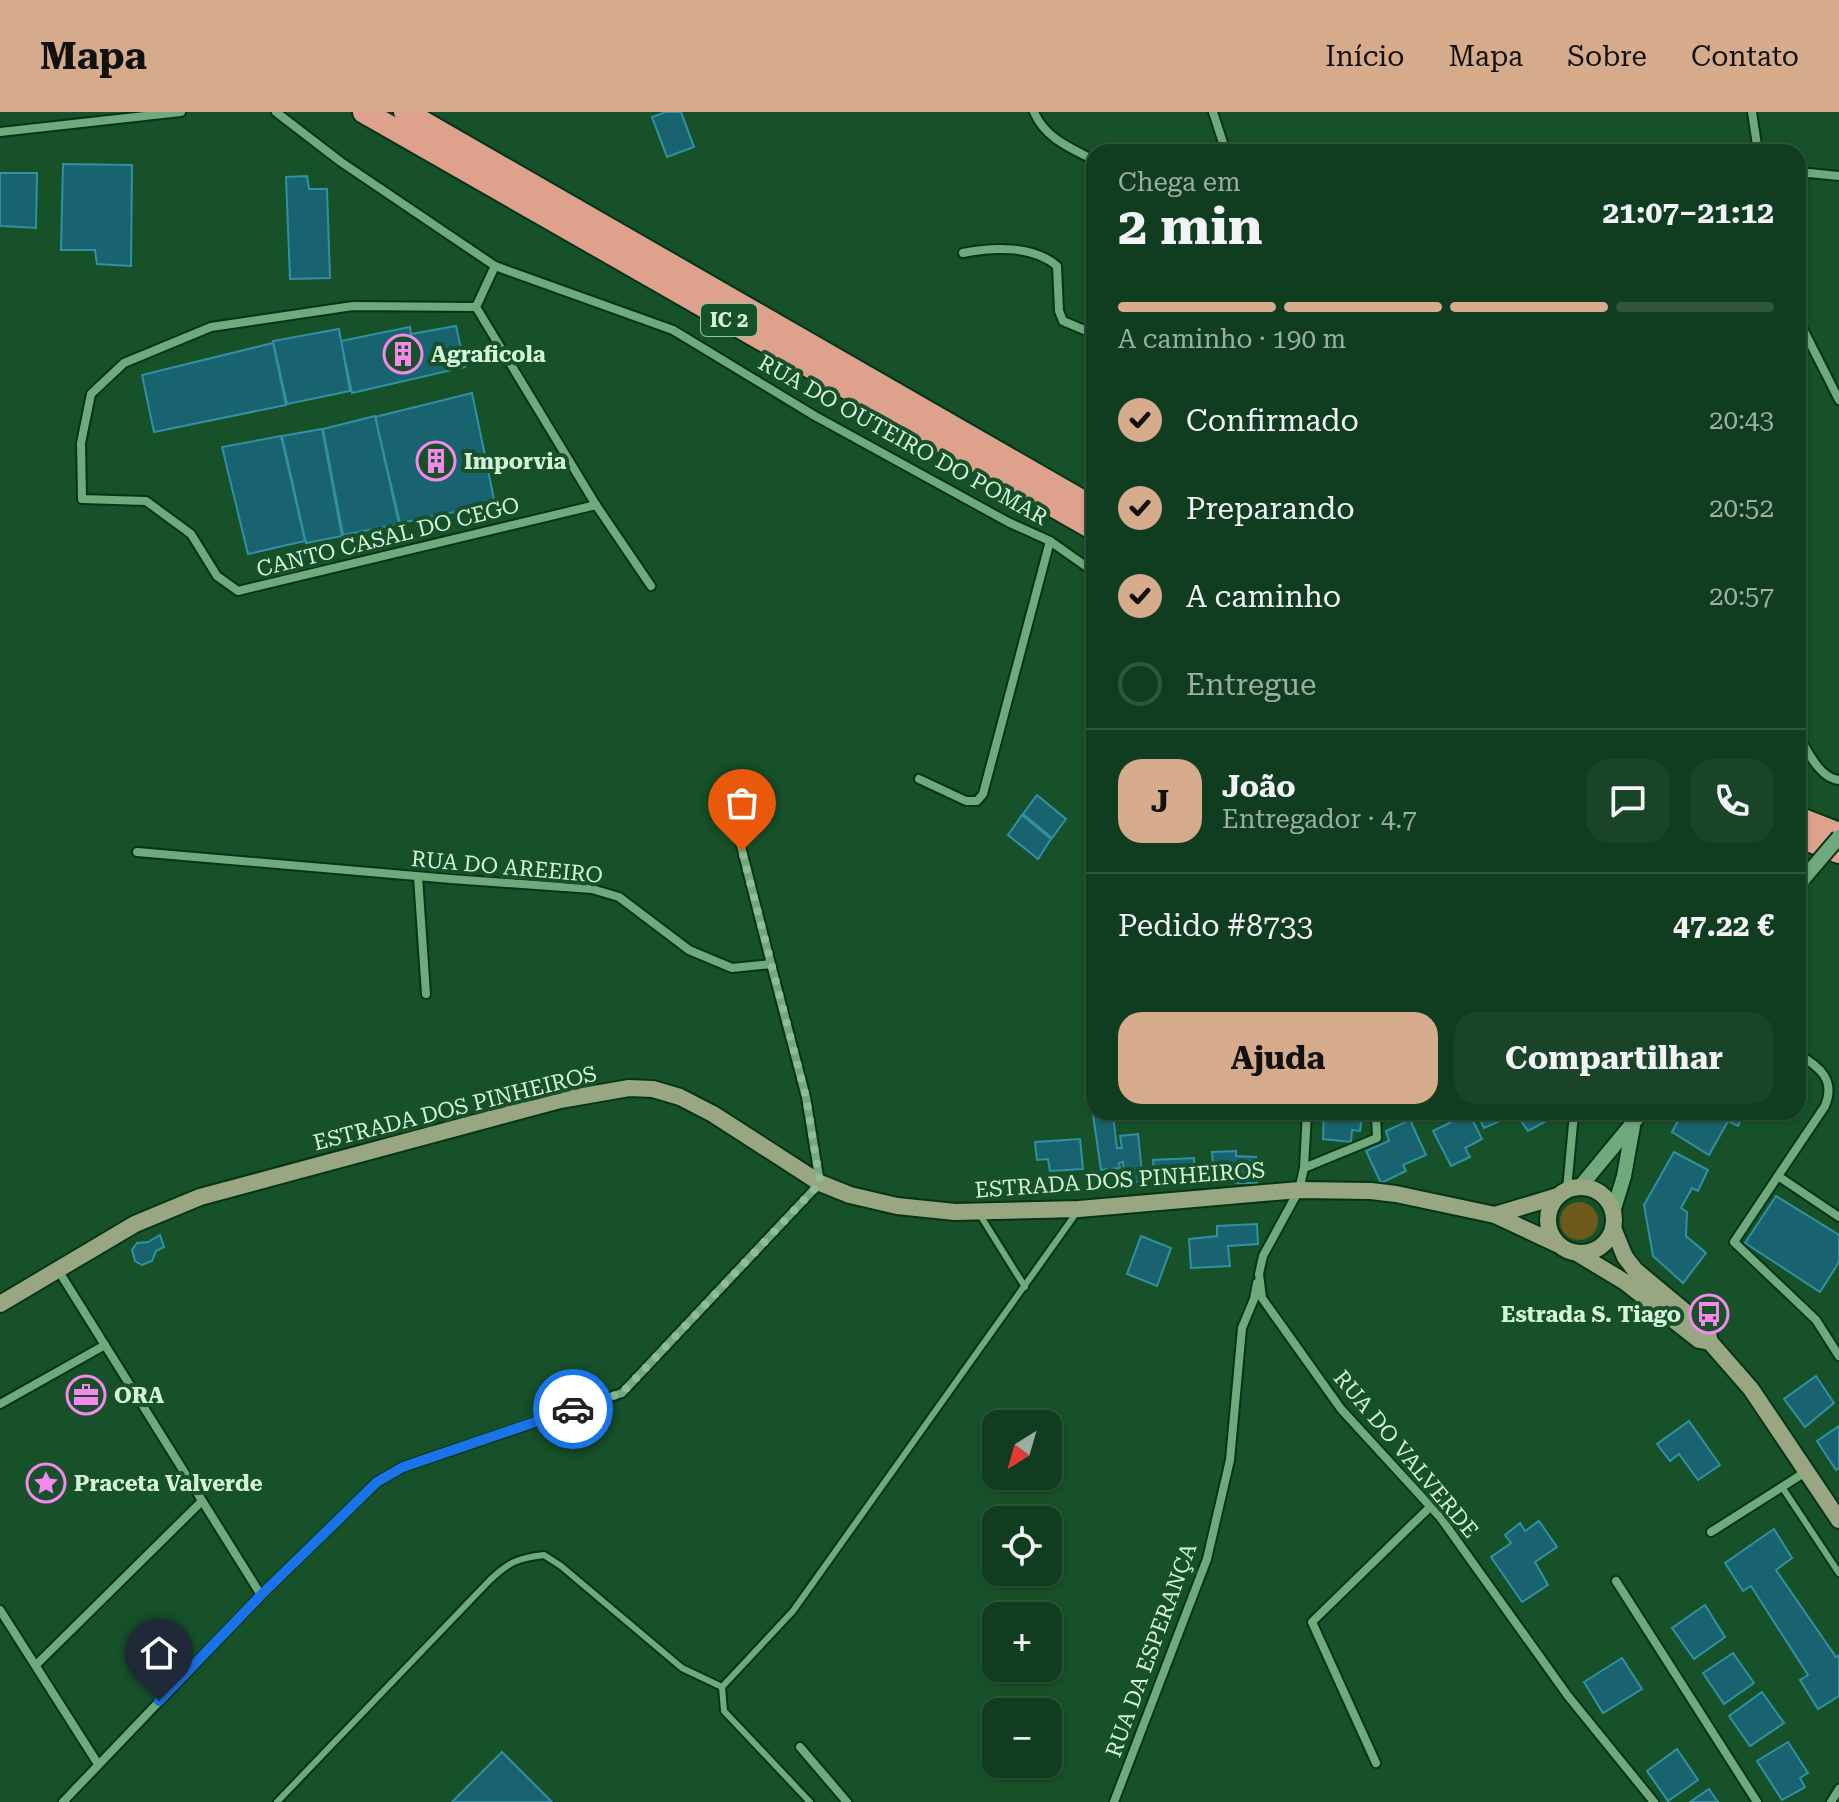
<!DOCTYPE html>
<html lang="pt">
<head>
<meta charset="utf-8">
<style>
	:root { --surface:#103d1f; --page:#194428; --text:#f1f3f6; --muted:#9caea4; --line:#30563d; --accent:#d6ab8b }
	body { margin:0; font-family:"Roboto Serif",serif; background:var(--page); color:var(--text); height:100vh; display:flex; flex-direction:column; font-size:30px; white-space:nowrap }
	* { box-sizing:border-box; margin:0 }
	p { font-size:26px; color:var(--muted) }
	.icon { flex:none; width:44px; height:44px; fill:none; stroke:currentColor; stroke-width:2; stroke-linecap:round; stroke-linejoin:round }
	.map { position:relative; flex:1; overflow:hidden }
	.details { position:absolute; left:1086px; top:32px; width:720px; height:976px; display:flex; flex-direction:column; background:var(--surface); border-radius:24px; box-shadow:0 2px 6px #0004,0 0 0 2px var(--line) }
	.details>* { flex:none }
	.needle { width:52px; rotate:217deg }
	.fabs { position:absolute; left:982px; top:1298px; display:grid; gap:16px }
	.fabs a { display:grid; place-items:center; width:80px; height:80px; border-radius:16px; background:var(--surface); box-shadow:0 2px 6px #0004,0 0 0 2px var(--line); font-size:40px }
	.pin { position:absolute; display:grid; place-items:center; width:68px; height:68px; color:#fff; margin:-82px -34px; border-radius:50% 50% 50% 0; rotate:-45deg; box-shadow:0 0 8px #0007 }
	.pin .icon { rotate:45deg }
	.courier { position:absolute; display:grid; place-items:center; width:80px; height:80px; margin:-40px; border:6px solid #1a73e8; border-radius:50%; background:#fff; color:#222; box-shadow:0 2px 10px #0007 }
	.headline em { font-style:normal; font-weight:700 }
	.headline div { display:flex; flex-direction:column-reverse }
	.headline { display:flex; align-items:center; justify-content:space-between; height:136px; padding:0 32px }
	h1 { font-size:52px; font-weight:700; line-height:60px }
	.bar { display:grid; grid-template-columns:repeat(4,1fr); gap:12px 8px; align-content:center; height:96px; padding:0 32px }
	.bar i { height:10px; border-radius:6px; background:var(--line) }
	.bar .selected { background:var(--accent) }
	.bar p { grid-column:span 4 }
	.line { display:flex; align-items:center; gap:20px; padding:0 32px; border-top:2px solid var(--line) }
	.line div { flex:1 }
	.round { display:grid; place-items:center; flex:none; width:84px; height:84px; border-radius:24px; background:var(--page) }
	ol { padding:0 32px; list-style:none }
	li { display:flex; align-items:center; gap:24px; height:88px }
	li p { margin-inline-start:auto }
	li .icon { padding:8px; border-radius:50%; background:var(--accent); color:#111; stroke-width:4 }
	li:last-child { color:var(--muted) }
	li i { width:44px; height:44px; border:4px solid var(--line); border-radius:50% }
	.primary-button { display:flex; gap:16px; margin-top:auto; padding:16px 32px }
	.primary-button a { flex:1; height:92px; border-radius:24px; background:var(--accent); color:#111; font-size:32px; font-weight:700; line-height:92px; text-align:center }
	.primary-button a+a { background:var(--page); color:var(--text) }
	header { display:flex; align-items:center; gap:48px; box-sizing:border-box; height:112px; padding:0 40px; background:var(--accent); color:#111 }
	header strong { font-size:38px }
	nav { display:flex; gap:44px; margin-inline-start:auto; font-size:28px }
	.map>svg:first-child { display:block }
	.green { fill:#6d591b }
	.building { fill:#18636f; stroke:#3191a1; stroke-width:2 }
	.lines { fill:none; stroke-linecap:round; stroke-linejoin:round }
	.service-casing { stroke:#053416; stroke-width:10 }
	.minor-casing { stroke:#053416; stroke-width:12 }
	.tertiary-casing { stroke:#053416; stroke-width:18 }
	.secondary-casing { stroke:#053416; stroke-width:20 }
	.trunk-casing { stroke:#053416; stroke-width:26 }
	.service { stroke:#6fa97c; stroke-width:6 }
	.minor { stroke:#6fa97c; stroke-width:8 }
	.tertiary { stroke:#6fa97c; stroke-width:14 }
	.secondary { stroke:#98a682; stroke-width:16 }
	.trunk { stroke:#dea18c; stroke-width:22 }
	.tertiary-bridge-casing { stroke:#053416; stroke-width:18; stroke-linecap:butt }
	.tertiary-bridge { stroke:#6fa97c; stroke-width:14 }
	.done { stroke:#92ba9c; stroke-width:8; stroke-dasharray:0 14.4 }
	.route { stroke:#1a73e8; stroke-width:10 }
	.labels { text-anchor:middle; dominant-baseline:central; stroke-width:8; stroke-linejoin:round; paint-order:stroke }
	.shield { fill:#165129; stroke:#9cc2a5; stroke-width:2 }
	.shield-label { font-size:20px; font-weight:bold; fill:#d5f3da }
	.poi-label { font-size:22px; font-weight:bold; fill:#d5f3da; stroke:#165129; text-anchor:start }
	.street-label { font-size:22px; fill:#d5f3da; stroke:#165129 }
</style>
</head>
<body>
<header>
<strong>Mapa</strong>
<nav><a>Início</a><a>Mapa</a><a>Sobre</a><a>Contato</a></nav>
</header>
<div class="map">
<svg width="1839" height="1690" viewBox="0 0 1839 1690">
	<rect width="100%" height="100%" fill="#165129"/>
	<!-- green -->
	<circle class="green" cx="1579" cy="1109" r="19"/>
	<!-- building -->
	<g class="building">
		<polygon points="666,0 681,0 694,35 667,45 652,5"/>
		<polygon points="63,52 132,53 131,154 97,152 95,138 61,138"/>
		<polygon points="0,61 37,61 36,116 0,114"/>
		<polygon points="307,64 309,77 327,77 330,166 290,167 286,65"/>
		<polygon points="456,214 465,255 352,281 341,229 410,215 411,222"/>
		<polygon points="339,217 350,279 287,292 273,229"/>
		<polygon points="273,231 286,293 154,320 142,263"/>
		<polygon points="472,281 495,392 400,411 375,305"/>
		<polygon points="375,304 399,412 343,423 323,317"/>
		<polygon points="322,317 342,424 306,431 282,324"/>
		<polygon points="281,324 305,429 248,442 222,335"/>
		<polygon points="1037,683 1066,707 1052,726 1023,702"/>
		<polygon points="1022,703 1051,727 1038,747 1008,723"/>
		<polygon points="1094,988 1094,1000 1118,1000 1113,1003 1117,1036 1122,1036 1120,1024 1138,1022 1143,1070 1125,1071 1123,1050 1119,1051 1120,1056 1101,1058 1091,989"/>
		<polygon points="1324,1000 1354,1000 1354,1004 1362,1004 1360,1019 1352,1018 1351,1030 1323,1027"/>
		<polygon points="1476,1000 1549,1000 1552,1006 1528,1019 1516,1002 1484,1016"/>
		<polygon points="1683,1000 1745,1000 1738,1014 1728,1009 1709,1043 1672,1020"/>
		<polygon points="1469,1001 1482,1027 1465,1036 1470,1045 1451,1054 1433,1019"/>
		<polygon points="1410,1008 1426,1043 1403,1053 1406,1059 1381,1071 1366,1039 1389,1029 1386,1019"/>
		<polygon points="1080,1027 1083,1057 1050,1059 1048,1047 1037,1048 1035,1030"/>
		<polygon points="1236,1039 1236,1044 1256,1045 1257,1071 1235,1071 1235,1066 1214,1065 1212,1040"/>
		<polygon points="1674,1040 1708,1058 1698,1079 1692,1076 1681,1096 1687,1100 1686,1124 1706,1141 1683,1171 1653,1144 1644,1093"/>
		<polygon points="1194,1046 1195,1073 1155,1075 1153,1048"/>
		<polygon points="1776,1084 1839,1123 1839,1150 1820,1180 1745,1131"/>
		<polygon points="1257,1112 1258,1132 1228,1134 1230,1154 1191,1156 1189,1127 1217,1124 1217,1114"/>
		<polygon points="160,1123 164,1135 156,1139 152,1149 142,1153 135,1149 132,1138 137,1131 148,1130"/>
		<polygon points="1141,1124 1171,1136 1157,1174 1127,1162"/>
		<polygon points="1816,1264 1834,1291 1805,1315 1784,1287"/>
		<polygon points="1689,1309 1720,1353 1698,1368 1679,1342 1670,1349 1657,1332"/>
		<polygon points="1839,1314 1839,1356 1836,1358 1817,1329"/>
		<polygon points="1539,1409 1557,1435 1535,1450 1548,1473 1522,1490 1491,1445 1511,1431 1505,1423 1520,1411 1525,1419"/>
		<polygon points="1774,1417 1792,1446 1776,1458 1836,1545 1839,1543 1839,1584 1818,1597 1800,1568 1808,1563 1751,1474 1743,1479 1725,1451"/>
		<polygon points="1705,1493 1725,1525 1694,1547 1672,1516"/>
		<polygon points="1733,1541 1754,1571 1724,1592 1703,1561"/>
		<polygon points="1622,1546 1642,1577 1603,1601 1584,1570"/>
		<polygon points="1762,1580 1784,1611 1750,1634 1729,1604"/>
		<polygon points="1788,1630 1808,1661 1800,1666 1805,1675 1782,1688 1757,1649"/>
		<polygon points="1677,1637 1698,1668 1668,1689 1647,1659"/>
		<polygon points="502,1640 552,1690 452,1690"/>
		<polygon points="1709,1677 1718,1690 1690,1690"/>
	</g>
	<g class="lines">
		<defs>
			<g id="service">
				<polyline points="980,1103 1025,1175"/>
				<polyline points="1782,1375 1839,1461"/>
				<polyline points="722,1575 793,1499 1077,1100"/>
				<polyline points="722,1575 724,1599 810,1690"/>
				<path d="M277,1690L490,1468C509,1450 518,1446 544,1443L561,1454L682,1556L722,1575"/>
			</g>
			<g id="minor">
				<polyline points="276,0 341,50 495,154 673,218 815,304 1008,410 1050,429 1094,460"/>
				<path d="M1034,0C1045,26 1070,36 1094,48"/>
				<polyline points="1213,0 1226,40"/>
				<polyline points="1752,0 1758,40"/>
				<polyline points="0,20 181,0"/>
				<polyline points="1798,65 1809,61 1839,64"/>
				<path d="M963,141C992,135 1033,133 1057,154L1059,199L1063,209L1094,222"/>
				<polyline points="495,154 476,195 596,393 651,474"/>
				<polyline points="476,195 353,194 211,215 124,251 91,282 81,331 82,387 146,389 191,422 217,464 238,479 596,393"/>
				<polyline points="1798,207 1839,288"/>
				<path d="M1798,623C1808,639 1819,666 1839,668"/>
				<polyline points="919,667 966,689 977,689 983,682 1050,429"/>
				<polyline points="728,683 771,852"/>
				<polyline points="418,765 426,882"/>
				<path d="M1798,942C1820,955 1836,968 1825,994L1778,1064L1839,1105"/>
				<polyline points="1307,1000 1304,1056 1299,1078 1263,1144 1259,1162 1262,1186 1341,1297 1440,1405 1568,1584 1654,1690"/>
				<polyline points="1304,1056 1377,1026 1376,1003"/>
				<polyline points="1778,1064 1734,1130 1816,1208 1839,1244"/>
				<polyline points="1567,1077 1573,1012 1576,1000"/>
				<polyline points="58,1158 261,1483"/>
				<polyline points="0,1292 105,1233"/>
				<polyline points="1711,1420 1807,1359"/>
				<polyline points="1616,1469 1757,1690"/>
				<polyline points="0,1498 98,1652"/>
				<polyline points="36,1553 201,1390"/>
				<polyline points="800,1635 847,1690"/>
				<polyline points="1376,1651 1312,1510 1430,1395"/>
				<polyline points="63,1690 261,1483 377,1370 403,1355 622,1281 820,1071 806,985 771,852 732,856 689,838 619,785 592,777 451,767 137,740"/>
				<polyline points="1114,1690 1207,1447 1230,1348 1242,1216 1254,1187 1257,1171"/>
				<polyline points="1831,1690 1839,1677"/>
			</g>
			<g id="tertiary">
				<polyline points="1580,1075 1642,1000"/>
				<polyline points="1613,1100 1624,1064 1633,1014"/>
			</g>
			<g id="secondary">
				<circle cx="1581" cy="1108" r="33"/>
				<polyline points="1495,1103 1558,1084"/>
				<polyline points="1613,1116 1625,1145 1635,1158 1707,1218 1710,1230 1751,1277 1839,1408"/>
				<polyline points="1577,1141 1625,1170 1699,1228 1710,1230"/>
				<polyline points="0,1192 135,1112 200,1085 560,988 629,976 653,977 680,985 713,1002 820,1071 850,1083 897,1094 955,1100 1079,1097 1299,1078 1371,1079 1396,1082 1495,1103 1557,1132"/>
			</g>
			<g id="trunk">
				<polyline points="364,0 1094,417"/>
				<polyline points="405,0 1094,396"/>
				<polyline points="1798,706 1839,722"/>
				<polyline points="1798,724 1839,740"/>
			</g>
		</defs>
		<!-- service casing -->
		<use href="#service" class="service-casing"/>
		<!-- minor casing -->
		<use href="#minor" class="minor-casing"/>
		<!-- tertiary casing -->
		<use href="#tertiary" class="tertiary-casing"/>
		<!-- secondary casing -->
		<use href="#secondary" class="secondary-casing"/>
		<!-- trunk casing -->
		<use href="#trunk" class="trunk-casing"/>
		<!-- service -->
		<use href="#service" class="service"/>
		<!-- minor -->
		<use href="#minor" class="minor"/>
		<!-- tertiary -->
		<use href="#tertiary" class="tertiary"/>
		<!-- secondary -->
		<use href="#secondary" class="secondary"/>
		<!-- trunk -->
		<use href="#trunk" class="trunk"/>
		<defs>
			<polyline id="tertiary-bridge" points="1804,766 1839,725"/>
		</defs>
		<!-- tertiary-bridge casing -->
		<use href="#tertiary-bridge" class="tertiary-bridge-casing"/>
		<!-- tertiary-bridge -->
		<use href="#tertiary-bridge" class="tertiary-bridge"/>
	</g>
	<g class="lines">
		<!-- done -->
		<polyline class="done" points="573,1297 622,1281 820,1071 806,985 742,739"/>
		<!-- route -->
		<polyline class="route" points="159,1589 261,1483 377,1370 403,1355 573,1297"/>
	</g>
	<!-- icons -->
	<defs>
		<symbol id="building-ring" viewBox="-11 -11 22 22"><circle r="9.5" fill="#165129" stroke="#f688ed" stroke-width="1.5"/><path d="M-4-6H4V6H1V3H-1V6H-4ZM-2.5-4.3h1.7v1.8h-1.7ZM.8-4.3h1.7v1.8H.8ZM-2.5-1h1.7V.8h-1.7ZM.8-1h1.7V.8H.8Z" fill="#f688ed"/></symbol>
		<symbol id="bus-ring" viewBox="-11 -11 22 22"><circle r="9.5" fill="#165129" stroke="#f688ed" stroke-width="1.5"/><path d="M-5-6H5V4H4V6H2V4H-2V6H-4V4H-5ZM-3.5-4V0h7V-4ZM-3.5 1.2v1.5H-2V1.2ZM2 1.2v1.5H3.5V1.2Z" fill="#f688ed"/></symbol>
		<symbol id="office-ring" viewBox="-11 -11 22 22"><circle r="9.5" fill="#165129" stroke="#f688ed" stroke-width="1.5"/><path d="M-6-3h4V-5.5h4V-3h4V5H-6ZM-1-4.5V-3h2v-1.5ZM-6 0V1H6V0Z" fill="#f688ed"/></symbol>
		<symbol id="sight-ring" viewBox="-11 -11 22 22"><circle r="9.5" fill="#165129" stroke="#f688ed" stroke-width="1.5"/><path d="M0-6L1.8-2.2L6-1.7L2.9 1.2L3.7 5.4L0 3.3L-3.7 5.4L-2.9 1.2L-6-1.7L-1.8-2.2Z" fill="#f688ed"/></symbol>
	</defs>
	<g fill-rule="evenodd">
		<use href="#building-ring" x="381" y="220" width="44" height="44"/>
		<use href="#building-ring" x="414" y="327" width="44" height="44"/>
		<use href="#bus-ring" x="1687" y="1180" width="44" height="44"/>
		<use href="#office-ring" x="64" y="1261" width="44" height="44"/>
		<use href="#sight-ring" x="24" y="1349" width="44" height="44"/>
	</g>
	<g class="labels">
		<!-- shield labels -->
		<rect class="shield" x="701" y="192" width="56" height="32" rx="6"/>
		<g class="shield-label">
			<text x="729" y="208">IC 2</text>
		</g>
		<!-- poi labels -->
		<g class="poi-label">
			<text x="431" y="242">Agraficola</text>
			<text x="464" y="349">Imporvia</text>
			<text x="1681" y="1202" text-anchor="end">Estrada S. Tiago</text>
			<text x="114" y="1283">ORA</text>
			<text x="74" y="1371">Praceta Valverde</text>
		</g>
		<!-- street labels -->
		<g class="street-label">
			<text transform="translate(903 328) rotate(29)">RUA DO OUTEIRO DO POMAR</text>
			<text transform="translate(388 425) rotate(-14)">CANTO CASAL DO CEGO</text>
			<text transform="translate(507 755) rotate(5)">RUA DO AREEIRO</text>
			<text transform="translate(455 996) rotate(-14)">ESTRADA DOS PINHEIROS</text>
			<text transform="translate(1120 1068) rotate(-4)">ESTRADA DOS PINHEIROS</text>
			<text transform="translate(1406 1342) rotate(50)">RUA DO VALVERDE</text>
			<text transform="translate(1151 1538) rotate(-70)">RUA DA ESPERANÇA</text>
		</g>
	</g>
</svg>
<div class="fabs">
<a><svg class="needle" viewBox="-14 -14 28 28"><path d="M0-13l5 13h-10z" fill="#e53935"/><path d="M0 13l5-13h-10z" fill="#9caea4"/></svg></a>
<a><svg class="icon" aria-label="locate" viewBox="0 0 24 24"><circle cx="12" cy="12" r="6"/><path d="M12 2v4M12 18v4M2 12h4M18 12h4"/></svg></a>
<a>+</a>
<a>−</a>
</div>
<div class="pin" style="left:742px;top:739px;background:#ea580c"><svg class="icon" aria-label="bag" viewBox="0 0 24 24"><path d="M5 8h14l-1 12H6zM9 8a3 3 0 0 1 6 0"/></svg></div>
<div class="pin" style="left:159px;top:1589px;background:#1f2937"><svg class="icon" aria-label="home" viewBox="0 0 24 24"><path d="M3 11l9-7 9 7M6 9v11h12V9"/></svg></div>
<div class="courier" style="left:573px;top:1297px"><svg class="icon" aria-label="car" viewBox="0 0 24 24"><path d="M5 17H2v-5l4-1 3-4h7l3 4 3 1v5h-3M9 17h6M6 11h13"/><circle cx="7" cy="17" r="2"/><circle cx="17" cy="17" r="2"/></svg></div>
<section class="details">
<div class="headline"><div><h1>2 min</h1><p>Chega em</p></div><em>21:07–21:12</em></div>
<div class="bar"><i class="selected"></i><i class="selected"></i><i class="selected"></i><i></i><p>A caminho · 190 m</p></div>
<ol>
<li><svg class="icon" aria-label="check" viewBox="0 0 24 24"><path d="M5 12l5 5 9-10"/></svg>Confirmado<p>20:43</p></li>
<li><svg class="icon" aria-label="check" viewBox="0 0 24 24"><path d="M5 12l5 5 9-10"/></svg>Preparando<p>20:52</p></li>
<li><svg class="icon" aria-label="check" viewBox="0 0 24 24"><path d="M5 12l5 5 9-10"/></svg>A caminho<p>20:57</p></li>
<li><i></i>Entregue</li>
</ol>
<div class="line" style="height:144px"><b class="round" style="background:var(--accent);color:#111">J</b><div><b>João</b><p>Entregador · 4.7</p></div><a class="round"><svg class="icon" aria-label="chat" viewBox="0 0 24 24"><path d="M4 5h16v11H9l-5 4z"/></svg></a><a class="round"><svg class="icon" aria-label="phone" viewBox="0 0 24 24"><path d="M5 4h4l2 5-3 2q2 4 5 5l2-3 5 2v4C11 20 4 13 5 4z"/></svg></a></div>
<div class="line" style="height:104px"><div>Pedido #8733</div><b>47.22 €</b></div>
<div class="primary-button"><a>Ajuda</a><a>Compartilhar</a></div>
</section>
</div>
</body>
</html>
